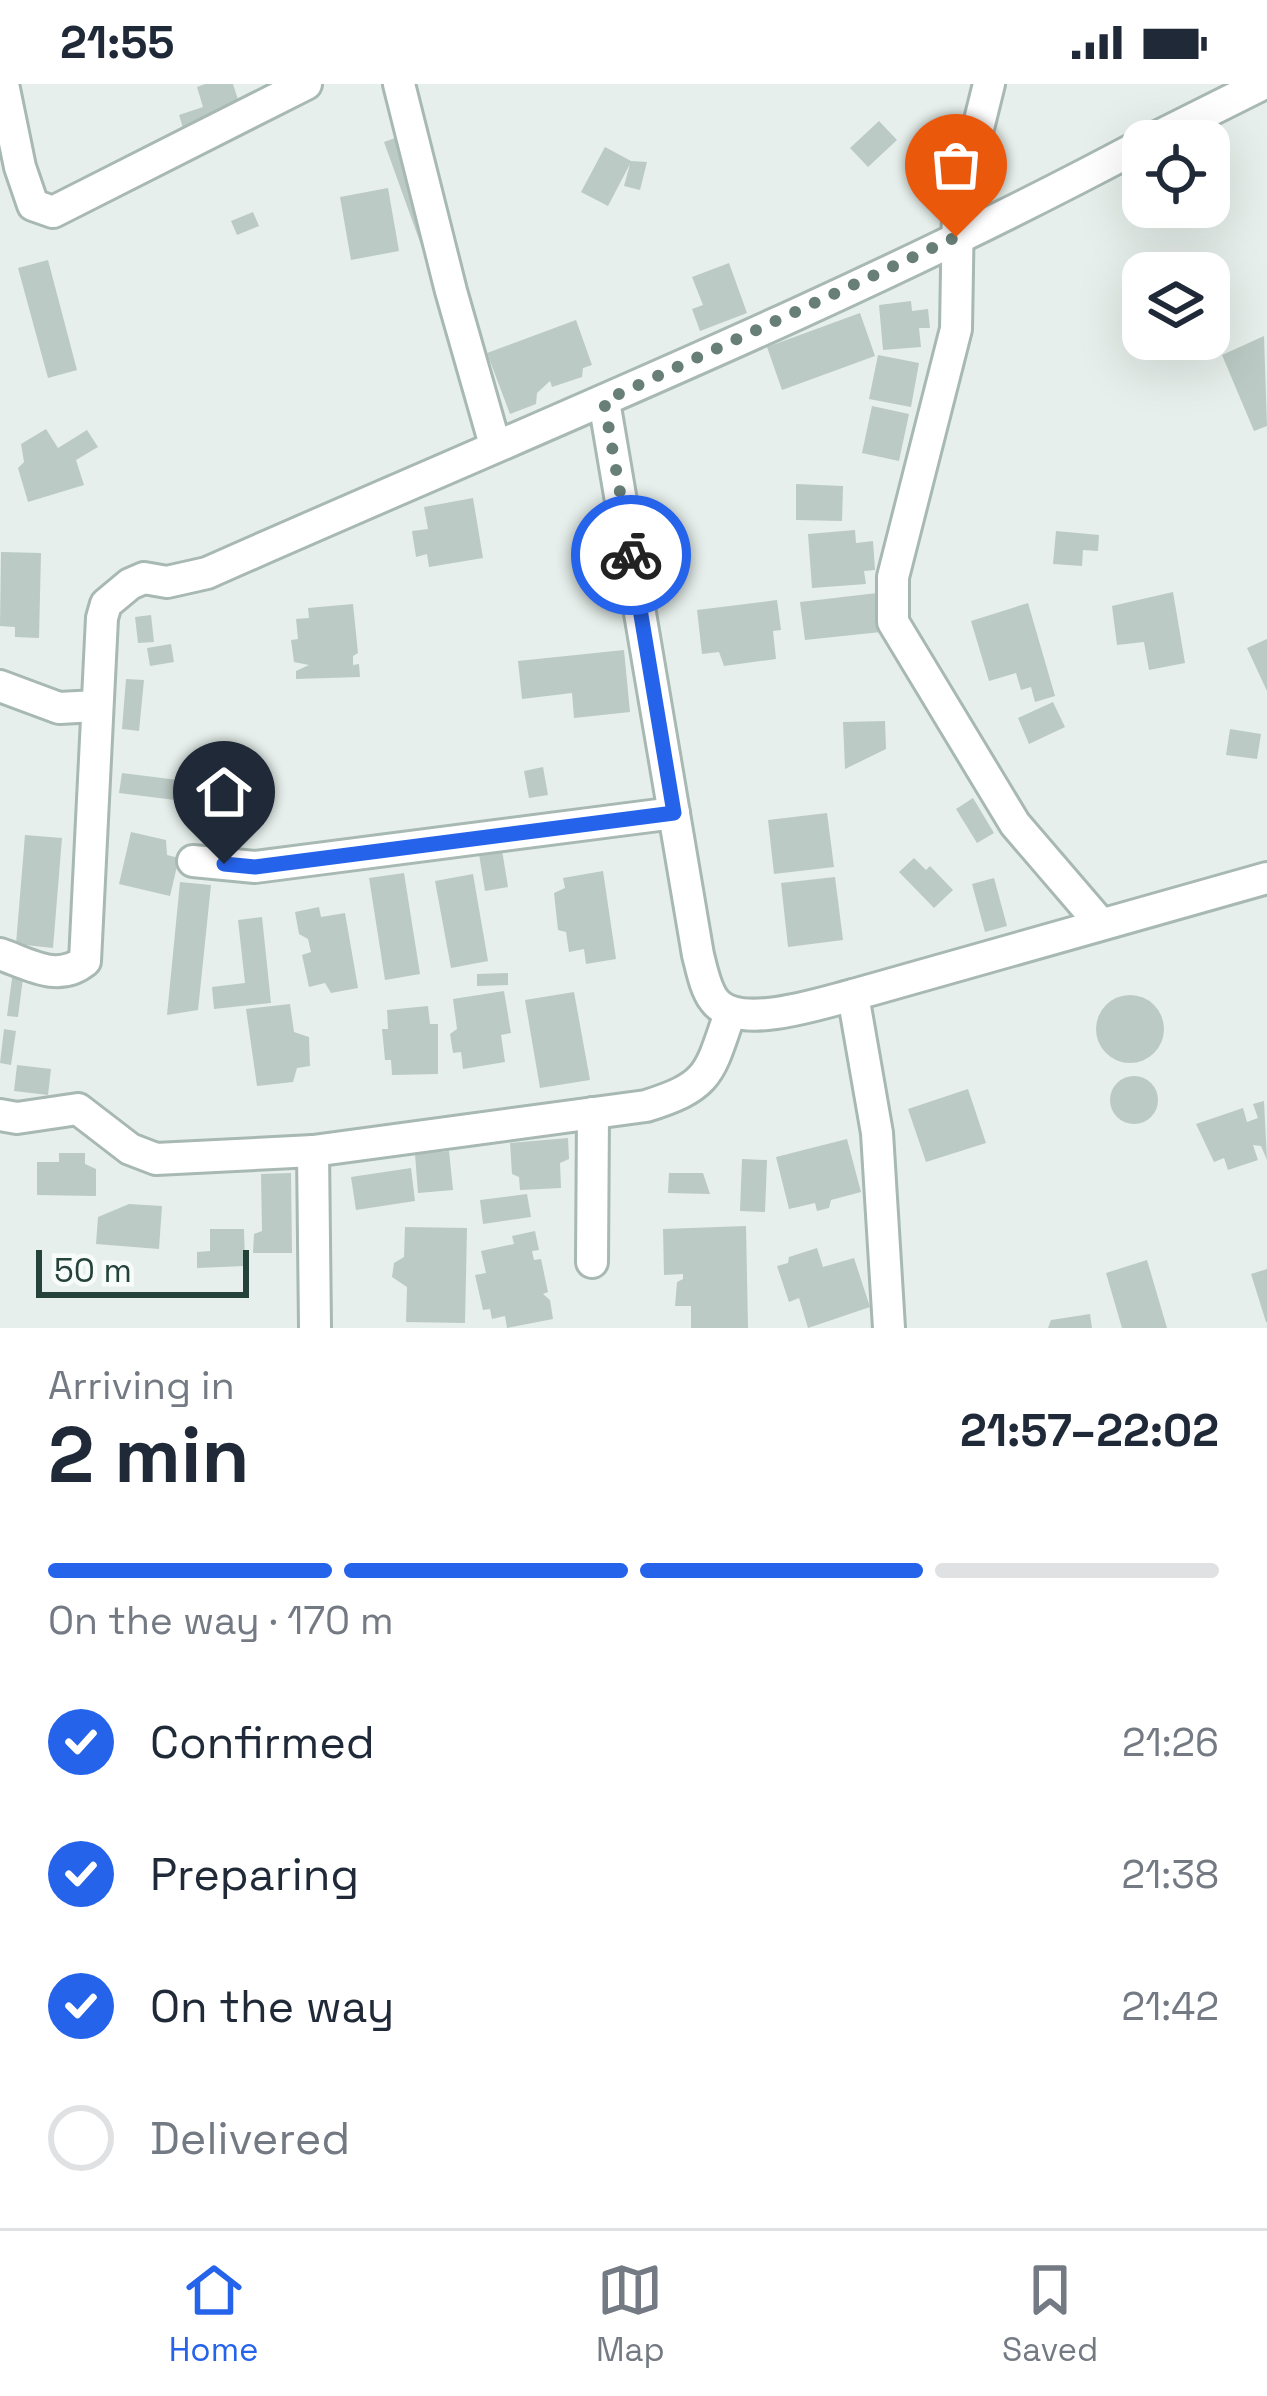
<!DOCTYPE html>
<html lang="en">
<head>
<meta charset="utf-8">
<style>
	:root { --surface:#fff; --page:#f2f2f3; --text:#1f2937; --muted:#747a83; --line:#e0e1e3; --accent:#2563eb }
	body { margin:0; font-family:"Space Grotesk",sans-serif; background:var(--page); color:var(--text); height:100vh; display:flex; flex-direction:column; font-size:45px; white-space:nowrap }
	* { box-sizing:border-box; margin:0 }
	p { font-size:39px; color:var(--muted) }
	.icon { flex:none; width:66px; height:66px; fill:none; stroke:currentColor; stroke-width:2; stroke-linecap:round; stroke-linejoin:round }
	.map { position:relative; height:1244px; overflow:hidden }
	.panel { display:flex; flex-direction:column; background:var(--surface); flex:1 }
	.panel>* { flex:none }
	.controls { position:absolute; left:1122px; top:36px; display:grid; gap:24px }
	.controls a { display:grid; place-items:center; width:108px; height:108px; border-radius:24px; background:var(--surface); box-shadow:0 12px 48px #0002; font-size:60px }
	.scale { position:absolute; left:36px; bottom:30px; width:213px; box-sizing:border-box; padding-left:12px; border:6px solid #24423a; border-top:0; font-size:33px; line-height:42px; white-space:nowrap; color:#24423a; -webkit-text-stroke:9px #f7fbf9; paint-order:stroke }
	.pin { position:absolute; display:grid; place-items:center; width:102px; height:102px; color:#fff; margin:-123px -51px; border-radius:50% 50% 50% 0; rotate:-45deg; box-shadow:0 0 12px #0007 }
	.pin .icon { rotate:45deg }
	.courier { position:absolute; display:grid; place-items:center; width:120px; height:120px; margin:-60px; border:9px solid #2563eb; border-radius:50%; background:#fff; color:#222; box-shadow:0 3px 15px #0007 }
	.head em { font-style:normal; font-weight:700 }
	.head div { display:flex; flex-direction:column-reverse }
	.head { display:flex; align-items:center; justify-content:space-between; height:204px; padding:0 48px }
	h1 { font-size:78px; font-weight:700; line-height:90px }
	.bar { display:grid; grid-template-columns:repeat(4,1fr); gap:18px 12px; align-content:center; height:144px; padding:0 48px }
	.bar i { height:15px; border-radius:9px; background:var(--line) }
	.bar .current { background:var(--accent) }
	.bar p { grid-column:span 4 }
	ol { padding:0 48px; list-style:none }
	li { display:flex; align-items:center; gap:36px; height:132px }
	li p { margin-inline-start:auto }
	li .icon { padding:12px; border-radius:50%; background:var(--accent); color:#fff; stroke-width:4 }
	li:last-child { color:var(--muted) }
	li i { width:66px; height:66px; border:6px solid var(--line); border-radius:50% }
	.status { display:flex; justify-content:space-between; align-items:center; height:84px; padding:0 60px; background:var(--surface); direction:ltr }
	.status svg { height:33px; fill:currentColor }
	.tabs { display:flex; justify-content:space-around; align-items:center; height:168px; border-top:3px solid var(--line); background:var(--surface); font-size:33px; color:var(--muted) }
	.tabs a { display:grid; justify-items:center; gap:6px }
	.tabs .current { color:var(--accent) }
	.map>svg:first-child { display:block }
	.building { fill:#bbcac4 }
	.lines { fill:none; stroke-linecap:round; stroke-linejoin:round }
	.minor-casing { stroke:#a8b8b2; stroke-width:36 }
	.minor { stroke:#fff; stroke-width:30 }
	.done { stroke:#687f78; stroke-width:12; stroke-dasharray:0 21.6 }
	.route { stroke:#2563eb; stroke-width:15 }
</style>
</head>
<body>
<div class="status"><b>21:55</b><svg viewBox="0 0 49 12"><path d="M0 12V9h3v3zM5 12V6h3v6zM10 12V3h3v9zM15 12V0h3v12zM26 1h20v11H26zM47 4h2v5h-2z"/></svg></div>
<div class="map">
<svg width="1267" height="1244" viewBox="0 0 1267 1244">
	<rect width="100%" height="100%" fill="#e6efeb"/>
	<!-- building -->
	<g class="building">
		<polygon points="205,0 233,0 242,28 184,47 179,31 203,23 197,3"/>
		<polygon points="879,37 897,56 868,83 850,64"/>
		<polygon points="406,50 447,164 425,172 384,58"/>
		<polygon points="605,63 631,77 647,78 640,106 624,102 630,80 608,122 581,108"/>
		<polygon points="388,104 399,167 351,176 340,113"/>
		<polygon points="253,128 259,142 237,151 231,137"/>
		<polygon points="48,176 77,286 48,294 18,184"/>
		<polygon points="729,179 747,229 700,247 692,225 703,221 692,193"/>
		<polygon points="911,217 912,227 928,225 930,244 919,244 921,263 883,266 879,221"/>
		<polygon points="860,229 875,272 782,306 767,263"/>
		<polygon points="576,236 592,281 583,284 582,293 552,303 550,297 537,309 536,320 510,330 487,269"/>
		<polygon points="1264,252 1267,342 1254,347 1222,271"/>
		<polygon points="878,271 919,279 911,323 869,315"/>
		<polygon points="872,322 909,330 899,377 862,369"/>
		<polygon points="46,345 58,364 87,346 98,363 76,376 84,401 28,418 18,384 24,378 21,360"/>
		<polygon points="796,400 843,402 842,437 796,436"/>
		<polygon points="473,414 483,474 429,483 427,470 416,473 412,447 428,445 424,423"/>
		<polygon points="855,446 856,459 873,457 875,486 864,487 866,500 812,504 808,450"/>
		<polygon points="1056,447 1099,451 1098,467 1083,466 1082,482 1053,480"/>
		<polygon points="1,468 41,469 39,554 15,553 15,543 0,542"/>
		<polygon points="1173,508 1185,579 1149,586 1144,558 1117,561 1112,522"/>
		<polygon points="877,509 881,548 805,556 800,518"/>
		<polygon points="777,516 781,546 773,547 776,575 724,582 719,568 702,570 697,526"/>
		<polygon points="1028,519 1055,612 1035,618 1031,603 1021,606 1016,589 989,597 971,537"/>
		<polygon points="353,520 358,569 353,572 353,581 359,580 360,593 296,595 296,587 309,581 294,578 291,556 298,555 296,535 309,534 308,524"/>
		<polygon points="151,531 154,558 138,559 135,533"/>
		<polygon points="1267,555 1267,607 1247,564"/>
		<polygon points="171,560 174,578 150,582 147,564"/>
		<polygon points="624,566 630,628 574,634 572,609 522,615 518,577"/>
		<polygon points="126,595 144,596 139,647 122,645"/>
		<polygon points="1053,618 1065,643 1029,660 1018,634"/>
		<polygon points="885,637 886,665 845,685 843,638"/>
		<polygon points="1230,645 1261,650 1257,675 1226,671"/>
		<polygon points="543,683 548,711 529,714 524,687"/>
		<polygon points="122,689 178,696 175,716 119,709"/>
		<polygon points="973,714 994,749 977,759 956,725"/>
		<polygon points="827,729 834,783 774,790 768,736"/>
		<polygon points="131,748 166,756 167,771 179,774 170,812 119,800"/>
		<polygon points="25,751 62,754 53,864 16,860"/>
		<polygon points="502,766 508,803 485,807 479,770"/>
		<polygon points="914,774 926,786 930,782 953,806 934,824 899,788"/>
		<polygon points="603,787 616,875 586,880 584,865 569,868 566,848 558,846 554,809 565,804 563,794"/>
		<polygon points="404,789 420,890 385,896 369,794"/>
		<polygon points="473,790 488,877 451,884 435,797"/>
		<polygon points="835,793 843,856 788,863 781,799"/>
		<polygon points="994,794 1007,842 985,848 972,800"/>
		<polygon points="180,798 211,801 198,926 167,931"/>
		<polygon points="319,823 321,833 345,829 358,904 331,909 325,899 309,903 302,871 311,868 308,855 299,850 295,828"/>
		<polygon points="262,833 271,919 214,925 212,903 245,899 238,836"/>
		<polygon points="13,887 23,894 18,933 7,932"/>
		<polygon points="508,889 508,901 477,902 477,890"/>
		<polygon points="504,907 511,949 501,951 505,978 463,985 461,968 453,969 450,950 457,945 453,915"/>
		<polygon points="574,908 590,996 540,1004 525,916"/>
		<circle cx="1130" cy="945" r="34"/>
		<polygon points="290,920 294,948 309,953 310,982 297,984 293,998 257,1002 246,925"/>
		<polygon points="428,922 430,940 438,940 438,990 392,991 391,976 385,976 382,945 388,945 387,926"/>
		<polygon points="4,945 16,947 11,981 0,979"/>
		<polygon points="17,981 51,985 48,1011 14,1007"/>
		<circle cx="1134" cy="1016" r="24"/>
		<polygon points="968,1005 986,1059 926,1078 908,1025"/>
		<polygon points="1264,1017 1267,1076 1261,1062 1253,1061 1258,1076 1228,1086 1224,1074 1214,1078 1196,1040 1243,1024 1247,1038 1258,1034 1253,1020"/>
		<polygon points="568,1054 569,1075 560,1079 561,1104 520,1106 519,1093 512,1090 510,1059"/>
		<polygon points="847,1055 861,1108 831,1116 829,1124 817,1127 815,1119 789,1125 776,1073"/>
		<polygon points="449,1067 453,1106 418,1109 415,1070"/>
		<polygon points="59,1069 85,1069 85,1080 96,1085 96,1112 37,1111 37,1078 59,1078"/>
		<polygon points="742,1075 767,1076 765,1128 740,1127"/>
		<polygon points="411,1084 415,1117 356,1126 351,1093"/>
		<polygon points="291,1089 292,1169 253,1169 254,1150 262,1147 261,1090"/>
		<polygon points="669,1089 703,1089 710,1110 668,1109"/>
		<polygon points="527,1110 531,1133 483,1140 480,1116"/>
		<polygon points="129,1120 162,1122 159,1165 96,1160 98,1133"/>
		<polygon points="746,1142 748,1244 691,1244 691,1222 675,1222 677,1198 683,1195 683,1190 664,1191 663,1145"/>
		<polygon points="405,1143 467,1144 465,1239 406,1238 407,1203 392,1193 394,1179 404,1173"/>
		<polygon points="210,1145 244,1145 245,1182 197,1184 197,1168 210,1167"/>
		<polygon points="535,1147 539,1166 532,1167 534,1176 541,1175 548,1208 543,1210 550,1216 553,1235 507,1244 505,1232 492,1235 490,1225 483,1226 475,1191 486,1189 481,1167 514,1160 512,1152"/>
		<polygon points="817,1164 823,1183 854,1174 870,1223 808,1244 799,1214 789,1218 777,1182 788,1179 789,1173"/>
		<polygon points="1147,1176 1167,1244 1122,1244 1106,1189"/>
		<polygon points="1267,1185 1267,1238 1266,1238 1251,1190"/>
		<polygon points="1090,1230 1092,1244 1048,1244 1051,1236"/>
	</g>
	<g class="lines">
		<defs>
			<g id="minor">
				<polyline points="3,0 20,83 33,121 53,128 306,0"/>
				<polyline points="399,0 451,207 495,361"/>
				<polyline points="989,0 958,125 956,245 893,493 893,538 1015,740 1100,839"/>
				<polyline points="1149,57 1263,0"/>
				<path d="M604,317L698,871C702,886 705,904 714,916C737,948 821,919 853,911"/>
				<polyline points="0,602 59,624 97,622"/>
				<polyline points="193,777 255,783 674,729"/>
				<path d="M0,870C29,880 58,899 85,877L102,534L106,520L130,500L144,494L167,498L207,489C520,350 840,222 1143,60"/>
				<path d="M0,1031L17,1034L78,1025L130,1065L156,1075L313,1067L646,1022C710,1002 709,990 730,929"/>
				<polyline points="313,1067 315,1244"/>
				<polyline points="592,1178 593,1029"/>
				<polyline points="889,1244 877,1049 853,911 1267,794"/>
			</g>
		</defs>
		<!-- minor casing -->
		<use href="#minor" class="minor-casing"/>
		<!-- minor -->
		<use href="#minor" class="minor"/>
	</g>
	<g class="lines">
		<!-- done -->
		<polyline class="done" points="631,471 604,317 956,153"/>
		<!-- route -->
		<polyline class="route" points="224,780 255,783 674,729 631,471"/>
	</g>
</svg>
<div class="controls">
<a><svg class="icon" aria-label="locate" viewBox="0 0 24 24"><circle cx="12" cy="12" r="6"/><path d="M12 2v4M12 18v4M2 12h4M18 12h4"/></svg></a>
<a><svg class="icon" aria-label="layers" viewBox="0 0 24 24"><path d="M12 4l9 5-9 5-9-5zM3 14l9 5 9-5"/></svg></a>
</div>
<div class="scale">50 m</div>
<div class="pin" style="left:956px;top:153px;background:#ea580c"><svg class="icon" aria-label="bag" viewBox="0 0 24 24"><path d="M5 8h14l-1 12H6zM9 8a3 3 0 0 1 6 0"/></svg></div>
<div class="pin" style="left:224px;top:780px;background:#1f2937"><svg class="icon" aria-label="home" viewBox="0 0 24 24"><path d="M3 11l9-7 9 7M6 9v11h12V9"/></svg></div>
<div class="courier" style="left:631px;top:471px"><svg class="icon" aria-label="bike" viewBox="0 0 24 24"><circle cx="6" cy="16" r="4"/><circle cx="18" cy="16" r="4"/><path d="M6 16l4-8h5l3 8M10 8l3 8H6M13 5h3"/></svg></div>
</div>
<section class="panel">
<div class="head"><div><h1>2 min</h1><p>Arriving in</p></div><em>21:57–22:02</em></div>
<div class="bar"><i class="current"></i><i class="current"></i><i class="current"></i><i></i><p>On the way · 170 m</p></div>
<ol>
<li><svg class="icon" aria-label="check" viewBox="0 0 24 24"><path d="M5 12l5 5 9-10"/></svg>Confirmed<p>21:26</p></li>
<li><svg class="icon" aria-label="check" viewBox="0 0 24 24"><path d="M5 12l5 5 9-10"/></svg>Preparing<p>21:38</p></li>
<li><svg class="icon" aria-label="check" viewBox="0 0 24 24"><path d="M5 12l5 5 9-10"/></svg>On the way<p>21:42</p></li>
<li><i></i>Delivered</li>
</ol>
</section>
<nav class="tabs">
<a class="current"><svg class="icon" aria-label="home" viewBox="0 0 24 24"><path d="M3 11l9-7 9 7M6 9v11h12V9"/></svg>Home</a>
<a><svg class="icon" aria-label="map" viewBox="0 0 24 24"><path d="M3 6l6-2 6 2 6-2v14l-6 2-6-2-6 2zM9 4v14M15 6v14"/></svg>Map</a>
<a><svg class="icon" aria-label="saved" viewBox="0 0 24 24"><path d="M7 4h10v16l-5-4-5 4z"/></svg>Saved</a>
</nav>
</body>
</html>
